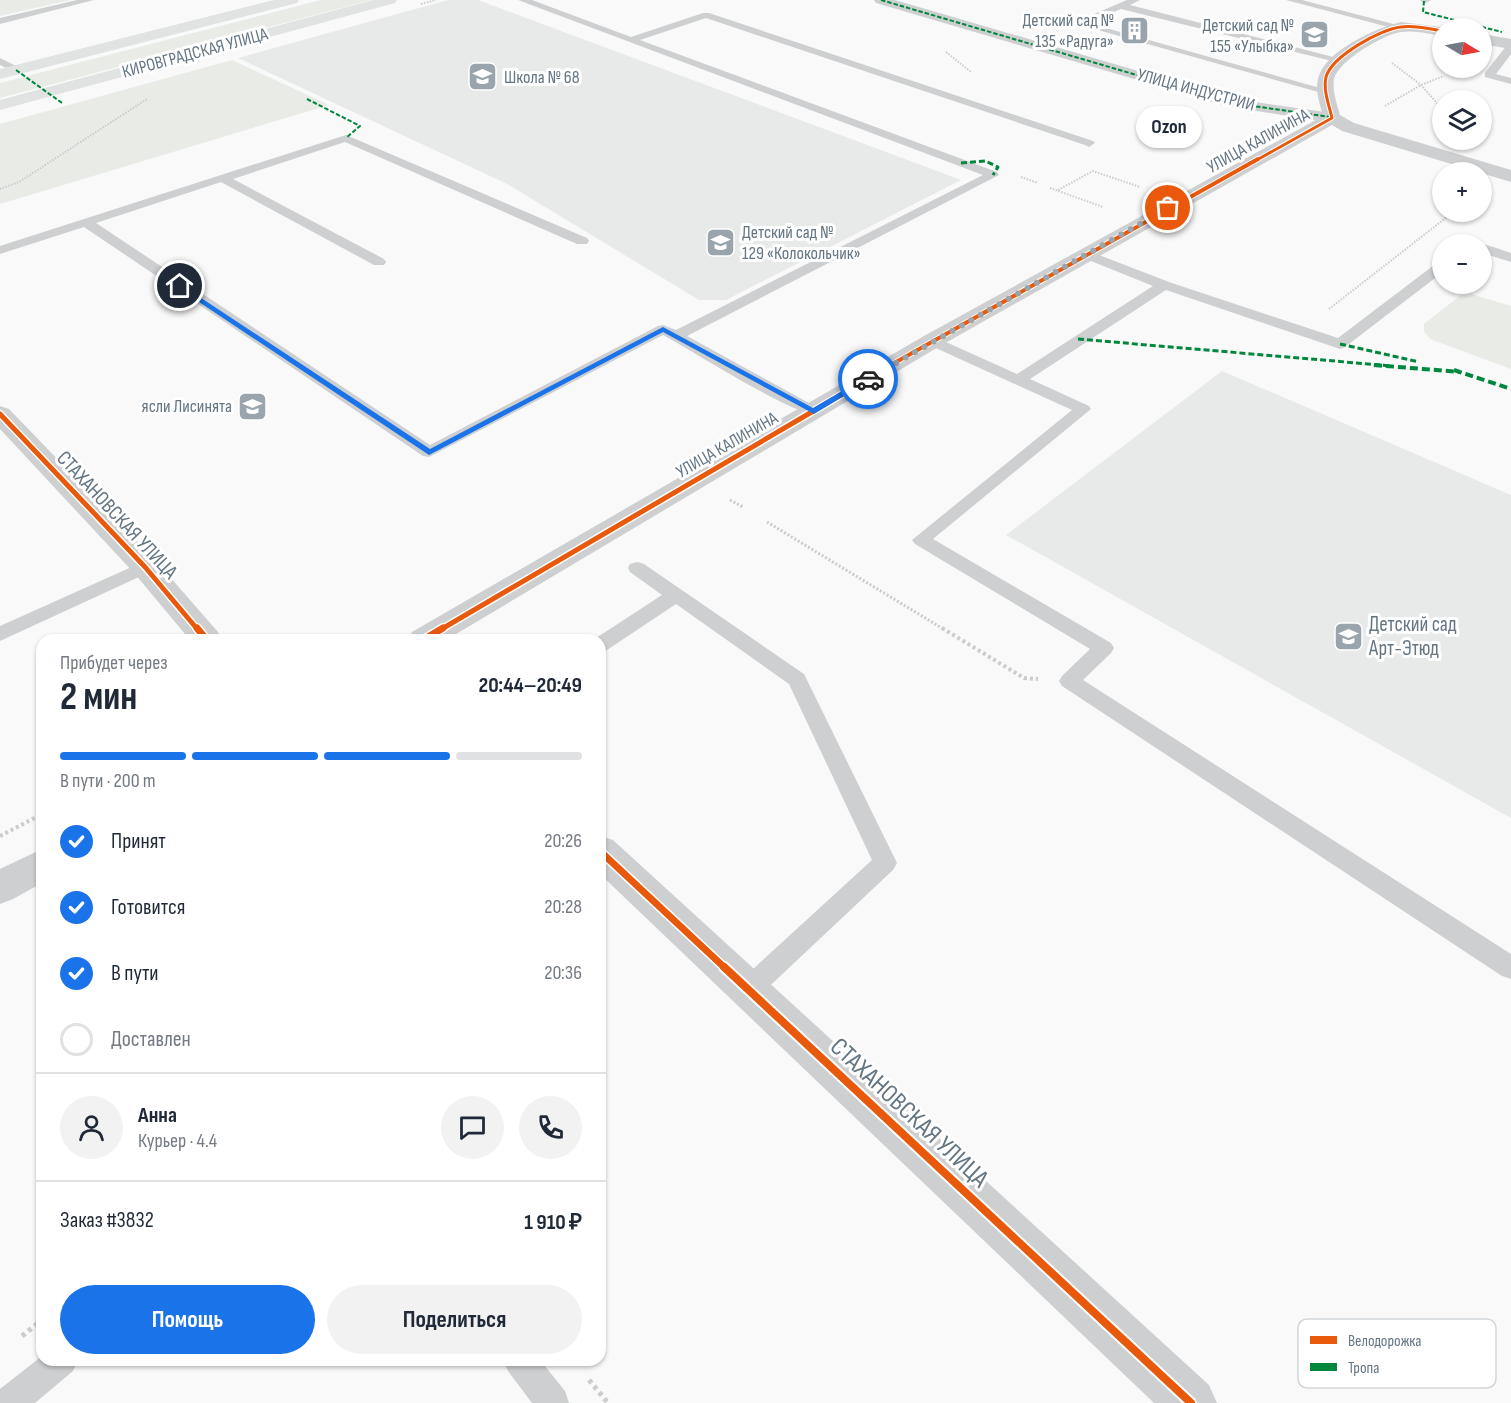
<!DOCTYPE html>
<html lang="ru">
<head>
<meta charset="utf-8">
<style>
	:root { --surface:#fff; --page:#f2f2f3; --text:#1f2937; --muted:#747a83; --line:#e0e1e3; --accent:#1a73e8 }
	body { margin:0; font-family:"Sofia Sans Condensed",sans-serif; background:var(--page); color:var(--text); height:100vh; display:flex; flex-direction:column; font-size:22px; white-space:nowrap }
	* { box-sizing:border-box; margin:0 }
	p { font-size:20px; color:var(--muted) }
	.icon { flex:none; width:33px; height:33px; fill:none; stroke:currentColor; stroke-width:2; stroke-linecap:round; stroke-linejoin:round }
	.map { position:relative; flex:1; overflow:hidden }
	.sheet { position:absolute; left:36px; top:634px; width:570px; height:732px; display:flex; flex-direction:column; background:var(--surface); border-radius:18px; box-shadow:0 2px 4px #0004 }
	.sheet>* { flex:none }
	.needle { width:39px; rotate:100deg }
	.controls { position:absolute; left:1432px; top:18px; display:grid; gap:12px }
	.controls a { display:grid; place-items:center; width:60px; height:60px; border-radius:50%; background:var(--surface); box-shadow:0 2px 4px #0004; font-size:30px }
	.pin { position:absolute; display:grid; place-items:center; width:51px; height:51px; color:#fff; margin:-26px; border:3px solid #fff; border-radius:50%; box-shadow:0 2px 6px #0007 }
	.courier { position:absolute; display:grid; place-items:center; width:60px; height:60px; margin:-30px; border:4px solid #1a73e8; border-radius:50%; background:#fff; color:#222; box-shadow:0 2px 8px #0007 }
	.bubble { position:absolute; height:42px; border-radius:21px; background:var(--surface); box-shadow:0 2px 4px #0004; font-size:20px; font-weight:700; line-height:42px; text-align:center }
	.headline em { font-style:normal; font-weight:700 }
	.headline div { display:flex; flex-direction:column-reverse }
	.headline { display:flex; align-items:center; justify-content:space-between; height:102px; padding:0 24px }
	h1 { font-size:39px; font-weight:700; line-height:45px }
	.bar { display:grid; grid-template-columns:repeat(4,1fr); gap:9px 6px; align-content:center; height:72px; padding:0 24px }
	.bar i { height:8px; border-radius:4px; background:var(--line) }
	.bar .on { background:var(--accent) }
	.bar p { grid-column:span 4 }
	.line { display:flex; align-items:center; gap:15px; padding:0 24px; border-top:2px solid var(--line) }
	.line div { flex:1 }
	.round { display:grid; place-items:center; flex:none; width:63px; height:63px; border-radius:32px; background:var(--page) }
	ol { padding:0 24px; list-style:none }
	li { display:flex; align-items:center; gap:18px; height:66px }
	li p { margin-inline-start:auto }
	li .icon { padding:6px; border-radius:50%; background:var(--accent); color:#fff; stroke-width:4 }
	li:last-child { color:var(--muted) }
	li i { width:33px; height:33px; border:3px solid var(--line); border-radius:50% }
	.button { display:flex; gap:12px; margin-top:auto; padding:12px 24px }
	.button a { flex:1; height:69px; border-radius:36px; background:var(--accent); color:#fff; font-size:24px; font-weight:700; line-height:69px; text-align:center }
	.button a+a { background:var(--page); color:var(--text) }
	.map>svg:first-child { display:block }
	.built { fill:#e8e9e9 }
	.green { fill:#e8ebe6 }
	.lines { fill:none; stroke-linecap:round; stroke-linejoin:round }
	.path-far3 { stroke:#cbcccd; stroke-width:2; stroke-dasharray:1.5 1.5; stroke-linecap:butt }
	.path-far2 { stroke:#cbcccd; stroke-width:3; stroke-dasharray:2 2; stroke-linecap:butt }
	.path-far1 { stroke:#cbcccd; stroke-width:4; stroke-dasharray:3 3; stroke-linecap:butt }
	.path { stroke:#cbcccd; stroke-width:5; stroke-dasharray:4 4; stroke-linecap:butt }
	.service { fill:#cecfd0; fill-rule:evenodd }
	.pedestrian { fill:#cecfd0; fill-rule:evenodd }
	.minor { fill:#cecfd0; fill-rule:evenodd }
	.secondary { fill:#e1e2e2; fill-rule:evenodd }
	.quiet-far2 { stroke:#00873e; stroke-width:2; stroke-dasharray:4.5 2; stroke-linecap:butt }
	.quiet-far1 { stroke:#00873e; stroke-width:3; stroke-dasharray:6 3; stroke-linecap:butt }
	.quiet { stroke:#00873e; stroke-width:4; stroke-dasharray:8 4; stroke-linecap:butt }
	.cycleway-far4-casing { stroke:#fff; stroke-width:5 }
	.cycleway-far3-casing { stroke:#fff; stroke-width:6 }
	.cycleway-far2-casing { stroke:#fff; stroke-width:8 }
	.cycleway-far1-casing { stroke:#fff; stroke-width:10 }
	.cycleway-casing { stroke:#fff; stroke-width:12 }
	.cycleway-far4 { stroke:#e8590c; stroke-width:3 }
	.cycleway-far3 { stroke:#e8590c; stroke-width:4 }
	.cycleway-far2 { stroke:#e8590c; stroke-width:5 }
	.cycleway-far1 { stroke:#e8590c; stroke-width:7 }
	.cycleway { stroke:#e8590c; stroke-width:8 }
	.route { fill:#1a73e8 }
	.done { stroke:#99a4ac; stroke-width:6; stroke-dasharray:0 10.8 }
	.labels { text-anchor:middle; dominant-baseline:central; stroke-width:6; stroke-linejoin:round; paint-order:stroke }
	.far-poi-label { font-size:18px; fill:#657683; stroke:#fff; text-anchor:end }
	.far-street-label { font-size:18px; fill:#657683; stroke:#fff }
	.street-label { font-size:21px; fill:#657683; stroke:#fff }
	.poi-label { font-size:21px; fill:#657683; stroke:#fff; text-anchor:start }
	.near-street-label { font-size:26px; fill:#657683; stroke:#fff }
	.key { fill:#fff; stroke:#d1d6da; stroke-width:1.5 }
	.key-label { font-size:16px; fill:#657683 }
</style>
</head>
<body>
<div class="map">
<svg width="1511" height="1403" viewBox="0 0 1511 1403">
	<rect width="100%" height="100%" fill="#f9f9f9"/>
	<!-- built -->
	<g class="built">
		<polygon points="448,0 478,0 961,180 726,300 699,300 507,184 238,58"/>
		<polygon points="1222,371 1511,495 1511,818 1006,535"/>
	</g>
	<!-- green -->
	<g class="green">
		<polygon points="0,0 70,0 0,16"/>
		<polygon points="321,0 371,0 0,98 0,83"/>
		<polygon points="232,60 329,105 0,204 0,124"/>
		<polygon points="1471,294 1511,306 1511,369 1430,339 1424,331 1424,324 1461,295"/>
	</g>
	<g class="lines">
		<!-- path-far3 -->
		<g class="path-far3">
			<polyline points="421,4 436,0"/>
			<polyline points="946,52 971,72"/>
			<polyline points="1392,63 1421,85 1443,110"/>
			<polyline points="1385,106 1421,85 1444,76"/>
			<polyline points="1021,177 1038,183"/>
			<polyline points="1050,188 1103,207"/>
			<polyline points="0,189 19,182 147,99"/>
			<polyline points="1058,190 1093,171 1140,187"/>
			<polyline points="1329,309 1452,213"/>
		</g>
		<!-- path-far2 -->
		<g class="path-far2">
			<polyline points="730,500 743,507"/>
			<polyline points="767,522 945,630"/>
		</g>
		<!-- path-far1 -->
		<g class="path-far1">
			<polyline points="942,628 1024,678 1038,679"/>
			<polyline points="0,836 42,814"/>
		</g>
		<!-- path -->
		<g class="path">
			<polyline points="22,1336 42,1320"/>
			<polyline points="589,1380 608,1403"/>
		</g>
		<!-- service -->
		<g class="service">
			<polygon points="77,0 94,0 0,24 0,18"/>
			<path d="M518,0H532L631,37L703,13H709L1093,141L1095,143L1089,147L1085,145L706,18L640,40L997,172L999,175L687,336L820,409L822,412L820,415C800,420 688,348 663,335L429,457L423,456L84,227L0,254V246L346,135L587,238L589,241L587,244H577L345,142L233,179L384,259L386,262L384,265H374L221,182L96,223L430,445L658,326L663,325L676,330L983,175Z"/>
			<polygon points="1127,0 1140,0 1130,5 1341,59 1336,62 1121,9 1088,23 1331,91 1326,94 1322,93 1073,23"/>
			<polygon points="1286,0 1302,0 1405,27 1400,30"/>
			<polygon points="1420,0 1431,0 1424,4"/>
			<polygon points="1511,44 1511,54 1496,74 1511,78 1511,84 1485,77 1485,73 1507,45"/>
			<polygon points="0,58 20,68 21,70 16,73 0,65"/>
			<path d="M1480,244C1490,245 1501,250 1511,253V262L1482,253V244Z"/>
			<polygon points="1086,250 1169,282 1338,338 1438,262 1443,261 1443,272 1345,347 1340,349 1166,290 1030,379 1089,406 1091,409 933,539 1111,643 1114,648 1111,653 1083,680 1511,954 1511,979 1502,976 1062,686 1059,681 1062,676 1090,649 915,544 912,540 1072,410 927,344 924,341 927,338 937,338 1017,374 1153,286 1081,257 1079,254 1081,251"/>
			<polygon points="145,561 152,563 154,567 152,571 0,641 0,626"/>
			<polygon points="637,562 644,564 804,674 897,863 893,870 758,997 749,1001 740,997 736,989 740,981 872,860 789,684 676,604 607,650 600,652 600,640 593,640 662,595 630,572 628,568 630,564"/>
			<polygon points="42,1356 42,1360 78,1360 73,1371 35,1403 0,1403 0,1389"/>
			<polygon points="503,1360 540,1360 565,1391 569,1403 532,1403 508,1371"/>
		</g>
		<!-- pedestrian -->
		<polygon class="pedestrian" points="874,0 895,0 1234,99 1332,113 1340,118 1332,123 1226,106 876,3"/>
		<!-- minor -->
		<g class="minor">
			<path d="M1401,22L1449,28H1443V36C1430,34 1415,30 1401,32C1384,34 1338,61 1334,79C1332,91 1337,104 1340,115L1354,123L1511,170V182L1342,131L1332,125L940,346L446,640H408L412,632L924,336L1323,116C1320,104 1315,91 1318,79C1324,51 1376,28 1401,22Z"/>
			<polygon points="1482,34 1511,39 1511,49 1482,44"/>
			<polygon points="0,406 9,409 155,560 218,632 222,640 190,640 135,574 0,429"/>
			<polygon points="600,836 613,840 1209,1385 1217,1403 1154,1403 600,874"/>
			<polygon points="42,849 42,883 13,899 0,904 0,869"/>
		</g>
		<!-- secondary -->
		<g class="secondary">
			<polygon points="274,0 299,0 297,3 0,79 0,69"/>
			<polygon points="373,0 397,0 395,3 0,110 0,100"/>
		</g>
		<!-- quiet-far2 -->
		<g class="quiet-far2">
			<polyline points="881,0 1232,103 1330,117"/>
			<polyline points="1424,1 1423,12 1502,32"/>
			<polyline points="16,70 62,103"/>
			<polyline points="307,99 360,126 346,138"/>
		</g>
		<!-- quiet-far1 -->
		<g class="quiet-far1">
			<polyline points="961,163 985,161 998,167 993,175"/>
			<polyline points="1078,339 1392,366"/>
			<polyline points="1340,344 1419,362"/>
		</g>
		<!-- quiet -->
		<g class="quiet">
			<polyline points="1374,365 1460,372"/>
			<polyline points="1454,370 1511,389"/>
		</g>
		<defs>
			<path id="cycleway-far4" d="M1255,161L1332,118C1329,105 1323,90 1326,77C1332,56 1381,29 1401,27C1415,25 1430,29 1443,31"/>
			<polyline id="cycleway-far3" points="889,366 1258,159"/>
			<g id="cycleway-far2">
				<polyline points="0,414 145,567 198,630"/>
				<polyline points="440,630 892,365"/>
			</g>
			<g id="cycleway-far1">
				<polyline points="197,628 207,640"/>
				<polyline points="423,640 443,628"/>
				<polyline points="600,851 726,969"/>
			</g>
			<polyline id="cycleway" points="724,967 1191,1403"/>
		</defs>
		<!-- cycleway-far4 casing -->
		<use href="#cycleway-far4" class="cycleway-far4-casing"/>
		<!-- cycleway-far3 casing -->
		<use href="#cycleway-far3" class="cycleway-far3-casing"/>
		<!-- cycleway-far2 casing -->
		<use href="#cycleway-far2" class="cycleway-far2-casing"/>
		<!-- cycleway-far1 casing -->
		<use href="#cycleway-far1" class="cycleway-far1-casing"/>
		<!-- cycleway casing -->
		<use href="#cycleway" class="cycleway-casing"/>
		<!-- cycleway-far4 -->
		<use href="#cycleway-far4" class="cycleway-far4"/>
		<!-- cycleway-far3 -->
		<use href="#cycleway-far3" class="cycleway-far3"/>
		<!-- cycleway-far2 -->
		<use href="#cycleway-far2" class="cycleway-far2"/>
		<!-- cycleway-far1 -->
		<use href="#cycleway-far1" class="cycleway-far1"/>
		<!-- cycleway -->
		<use href="#cycleway" class="cycleway"/>
	</g>
	<!-- route -->
	<polygon class="route" points="180,284 430,449 663,327 813,408 866,377 872,379 814,414 663,332 429,455 178,288"/>
	<g class="lines">
		<!-- done -->
		<polyline class="done" points="868,379 1168,208"/>
	</g>
	<!-- icons -->
	<defs>
		<symbol id="building-square" viewBox="-11 -11 22 22"><rect x="-9" y="-9" width="18" height="18" rx="4" fill="#99a4ac" stroke="#fff"/><path d="M-4-6H4V6H1V3H-1V6H-4ZM-2.5-4.3h1.7v1.8h-1.7ZM.8-4.3h1.7v1.8H.8ZM-2.5-1h1.7V.8h-1.7ZM.8-1h1.7V.8H.8Z" fill="#fff"/></symbol>
		<symbol id="school-square" viewBox="-11 -11 22 22"><rect x="-9" y="-9" width="18" height="18" rx="4" fill="#99a4ac" stroke="#fff"/><path d="M0-5L7-2L0 1L-7-2ZM-4 1L0 2.5L4 1V4Q0 6-4 4Z" fill="#fff"/></symbol>
	</defs>
	<g fill-rule="evenodd">
		<use href="#building-square" x="1118" y="14" width="33" height="33"/>
		<use href="#school-square" x="1298" y="18" width="33" height="33"/>
		<use href="#school-square" x="466" y="60" width="33" height="33"/>
		<use href="#school-square" x="704" y="226" width="33" height="33"/>
		<use href="#school-square" x="236" y="390" width="33" height="33"/>
		<use href="#school-square" x="1332" y="620" width="33" height="33"/>
	</g>
	<g class="labels">
		<!-- far-poi labels -->
		<g class="far-poi-label">
			<text x="1114" y="20">Детский сад №<tspan x="1114" dy="21">135 «Радуга»</tspan></text>
			<text x="1294" y="25">Детский сад №<tspan x="1294" dy="21">155 «Улыбка»</tspan></text>
			<text x="504" y="77" text-anchor="start">Школа № 68</text>
			<text x="742" y="232" text-anchor="start">Детский сад №<tspan x="742" dy="21">129 «Колокольчик»</tspan></text>
			<text x="232" y="406">ясли Лисинята</text>
		</g>
		<!-- far-street labels -->
		<g class="far-street-label">
			<text transform="translate(195 53) rotate(-15)">КИРОВГРАДСКАЯ УЛИЦА</text>
			<text transform="translate(1196 90) rotate(15)">УЛИЦА ИНДУСТРИИ</text>
			<text transform="translate(1258 141) rotate(-29)">УЛИЦА КАЛИНИНА</text>
			<text transform="translate(727 445) rotate(-30)">УЛИЦА КАЛИНИНА</text>
		</g>
		<!-- street labels -->
		<g class="street-label">
			<text transform="translate(117 515) rotate(47)">СТАХАНОВСКАЯ УЛИЦА</text>
		</g>
		<!-- poi labels -->
		<g class="poi-label">
			<text x="1369" y="624">Детский сад<tspan x="1369" dy="24">Арт-Этюд</tspan></text>
		</g>
		<!-- near-street labels -->
		<g class="near-street-label">
			<text transform="translate(909 1113) rotate(43)">СТАХАНОВСКАЯ УЛИЦА</text>
		</g>
	</g>
	<!-- legend -->
	<rect x="1298" y="1319" width="198" height="69" rx="9" class="key"/>
	<rect x="1310" y="1336" width="27" height="8" fill="#e8590c"/>
	<rect x="1310" y="1363" width="27" height="8" fill="#00873e"/>
	<g class="key-label">
		<text x="1348" y="1346">Велодорожка</text>
		<text x="1348" y="1373">Тропа</text>
	</g>
</svg>
<div class="controls">
<a><svg class="needle" viewBox="-14 -14 28 28"><path d="M0-13l5 13h-10z" fill="#e53935"/><path d="M0 13l5-13h-10z" fill="#747a83"/></svg></a>
<a><svg class="icon" aria-label="layers" viewBox="0 0 24 24"><path d="M12 4l9 5-9 5-9-5zM3 14l9 5 9-5"/></svg></a>
<a>+</a>
<a>−</a>
</div>
<div class="pin" style="left:1168px;top:208px;background:#ea580c"><svg class="icon" aria-label="bag" viewBox="0 0 24 24"><path d="M5 8h14l-1 12H6zM9 8a3 3 0 0 1 6 0"/></svg></div>
<div class="pin" style="left:180px;top:286px;background:#1f2937"><svg class="icon" aria-label="home" viewBox="0 0 24 24"><path d="M3 11l9-7 9 7M6 9v11h12V9"/></svg></div>
<div class="courier" style="left:868px;top:379px"><svg class="icon" aria-label="car" viewBox="0 0 24 24"><path d="M5 17H2v-5l4-1 3-4h7l3 4 3 1v5h-3M9 17h6M6 11h13"/><circle cx="7" cy="17" r="2"/><circle cx="17" cy="17" r="2"/></svg></div>
<div class="bubble" style="left:1136px;top:106px;width:66px">Ozon</div>
<section class="sheet">
<div class="headline"><div><h1>2 мин</h1><p>Прибудет через</p></div><em>20:44–20:49</em></div>
<div class="bar"><i class="on"></i><i class="on"></i><i class="on"></i><i></i><p>В пути · 200 m</p></div>
<ol>
<li><svg class="icon" aria-label="check" viewBox="0 0 24 24"><path d="M5 12l5 5 9-10"/></svg>Принят<p>20:26</p></li>
<li><svg class="icon" aria-label="check" viewBox="0 0 24 24"><path d="M5 12l5 5 9-10"/></svg>Готовится<p>20:28</p></li>
<li><svg class="icon" aria-label="check" viewBox="0 0 24 24"><path d="M5 12l5 5 9-10"/></svg>В пути<p>20:36</p></li>
<li><i></i>Доставлен</li>
</ol>
<div class="line" style="height:108px"><a class="round"><svg class="icon" aria-label="person" viewBox="0 0 24 24"><circle cx="12" cy="8" r="4"/><path d="M4 21q1-7 8-7t8 7"/></svg></a><div><b>Анна</b><p>Курьер · 4.4</p></div><a class="round"><svg class="icon" aria-label="chat" viewBox="0 0 24 24"><path d="M4 5h16v11H9l-5 4z"/></svg></a><a class="round"><svg class="icon" aria-label="phone" viewBox="0 0 24 24"><path d="M5 4h4l2 5-3 2q2 4 5 5l2-3 5 2v4C11 20 4 13 5 4z"/></svg></a></div>
<div class="line" style="height:78px"><div>Заказ #3832</div><b>1 910 ₽</b></div>
<div class="button"><a>Помощь</a><a>Поделиться</a></div>
</section>
</div>
</body>
</html>
